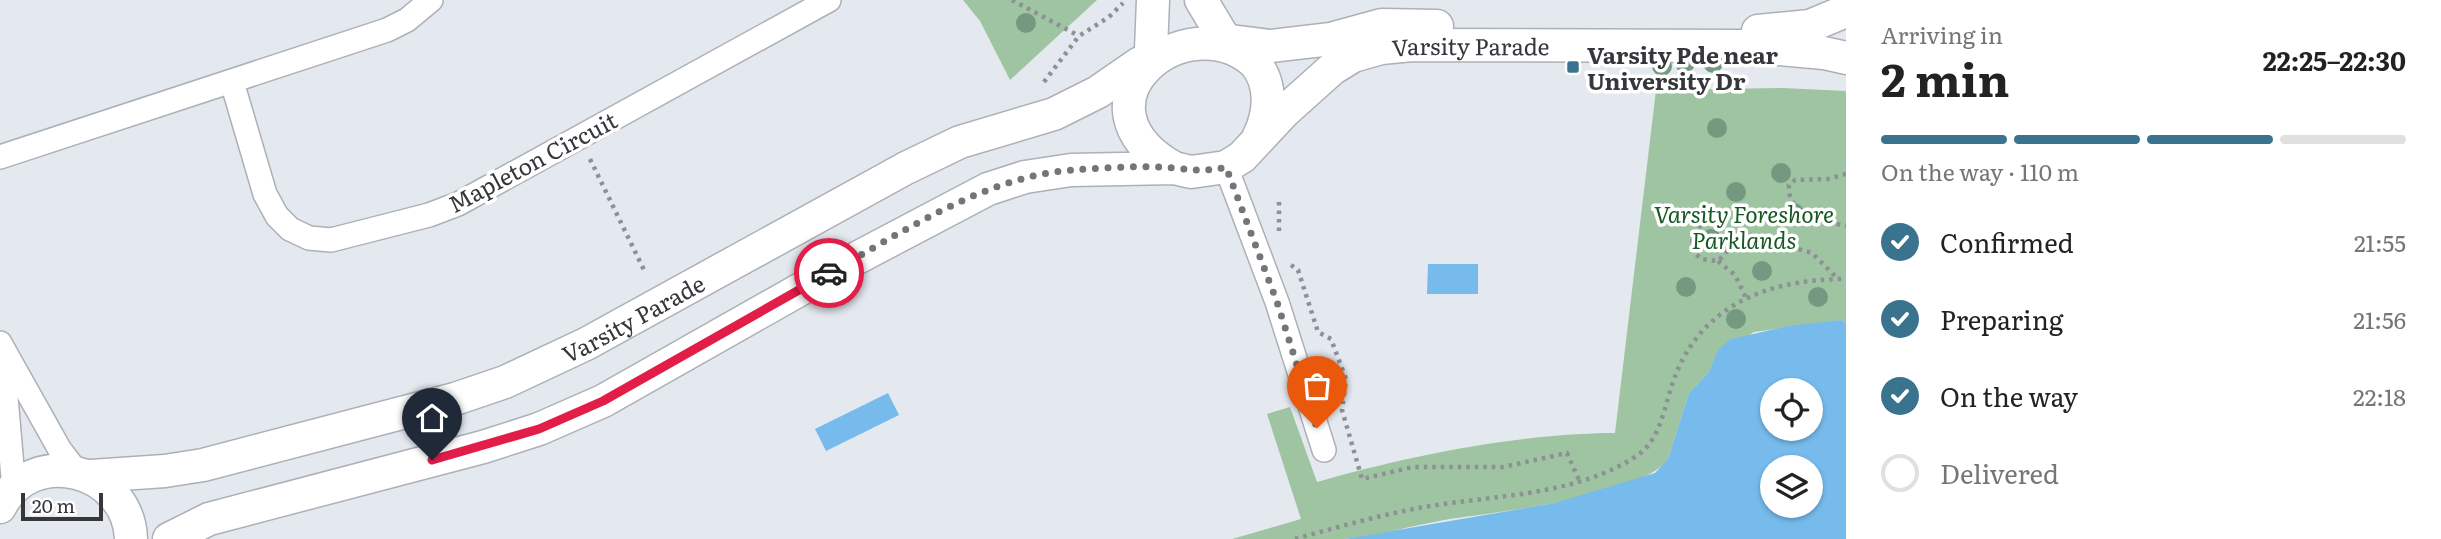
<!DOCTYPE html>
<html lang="en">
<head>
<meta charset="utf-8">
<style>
	:root { --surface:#fff; --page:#f6f6f6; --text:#222; --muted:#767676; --line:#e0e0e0; --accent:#3a738d }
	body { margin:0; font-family:Literata,serif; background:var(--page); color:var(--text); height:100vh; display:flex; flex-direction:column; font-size:26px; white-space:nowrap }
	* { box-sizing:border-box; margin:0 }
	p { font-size:23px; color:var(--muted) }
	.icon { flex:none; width:38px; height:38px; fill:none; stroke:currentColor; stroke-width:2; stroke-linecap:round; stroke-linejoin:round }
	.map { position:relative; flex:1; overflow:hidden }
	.sheet { display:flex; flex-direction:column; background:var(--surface); width:595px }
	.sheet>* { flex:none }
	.fabs { position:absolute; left:1760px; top:378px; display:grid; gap:14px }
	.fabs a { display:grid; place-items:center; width:63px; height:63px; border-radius:50%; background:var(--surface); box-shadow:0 2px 5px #0004; font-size:35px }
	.scale { position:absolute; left:21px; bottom:18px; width:82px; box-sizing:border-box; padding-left:7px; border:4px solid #36373a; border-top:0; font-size:19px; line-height:24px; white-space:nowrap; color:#36373a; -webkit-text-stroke:5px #fff; paint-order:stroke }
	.pin { position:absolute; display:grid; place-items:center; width:60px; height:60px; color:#fff; margin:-72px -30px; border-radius:50% 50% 50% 0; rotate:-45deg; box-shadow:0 0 7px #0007 }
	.pin .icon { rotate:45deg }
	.courier { position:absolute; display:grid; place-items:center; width:70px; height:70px; margin:-35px; border:5px solid #e11d48; border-radius:50%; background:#fff; color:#222; box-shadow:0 2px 9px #0007 }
	.overview em { font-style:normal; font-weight:700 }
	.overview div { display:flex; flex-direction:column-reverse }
	.overview { display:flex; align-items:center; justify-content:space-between; height:119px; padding:0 35px }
	h1 { font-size:46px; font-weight:700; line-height:52px }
	.bar { display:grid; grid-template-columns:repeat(4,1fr); gap:10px 7px; align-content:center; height:84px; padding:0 35px }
	.bar i { height:9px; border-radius:5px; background:var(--line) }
	.bar .on { background:var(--accent) }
	.bar p { grid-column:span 4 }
	ol { padding:0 35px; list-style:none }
	li { display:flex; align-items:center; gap:21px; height:77px }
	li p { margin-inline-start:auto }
	li .icon { padding:7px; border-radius:50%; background:var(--accent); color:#fff; stroke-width:4 }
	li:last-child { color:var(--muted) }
	li i { width:38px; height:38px; border:4px solid var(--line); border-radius:50% }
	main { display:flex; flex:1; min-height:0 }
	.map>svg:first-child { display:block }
	.green { fill:#9fc4a1 }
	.water { fill:#76bbec; fill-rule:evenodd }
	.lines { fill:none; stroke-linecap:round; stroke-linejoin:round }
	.street-casing { stroke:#adb0b7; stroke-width:26 }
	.secondary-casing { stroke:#adb0b7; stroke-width:35 }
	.path { stroke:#8d9095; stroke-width:4.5; stroke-dasharray:3.5 5; stroke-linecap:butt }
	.street { stroke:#fff; stroke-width:23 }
	.secondary { stroke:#fff; stroke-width:32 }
	.tree { fill:#749980 }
	.done { stroke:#737579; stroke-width:7; stroke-dasharray:0 12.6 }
	.route { stroke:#e11d48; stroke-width:9 }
	.poi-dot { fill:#3a738d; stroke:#fff; stroke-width:2.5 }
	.labels { text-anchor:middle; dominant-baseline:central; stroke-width:7; stroke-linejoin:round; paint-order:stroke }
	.street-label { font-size:23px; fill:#36373a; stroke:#fff }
	.poi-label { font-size:23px; font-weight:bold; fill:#36373a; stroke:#fff; text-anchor:start }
	.park-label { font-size:23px; font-style:italic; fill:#195825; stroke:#fff }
</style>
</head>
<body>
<main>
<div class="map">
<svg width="1846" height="539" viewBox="0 0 1846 539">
	<rect width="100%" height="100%" fill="#e4e8ef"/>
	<!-- green -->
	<g class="green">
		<polygon points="963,0 1097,0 1010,80 980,21"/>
		<path d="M1783,88L1846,91V323L1841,320L1754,332L1718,356L1709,372L1689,393L1668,459C1640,498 1493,512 1444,520C1411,526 1377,536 1344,539C1307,539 1269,539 1232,539L1301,519L1267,414L1290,407L1317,482C1407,456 1521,433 1615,433L1656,90Z"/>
	</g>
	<!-- water -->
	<g class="water">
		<polygon points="1428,264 1478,264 1478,294 1427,294"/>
		<path d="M1841,320L1846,323V539H1345L1555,503L1655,473L1668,459L1689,393L1709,372L1718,350L1731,339L1789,326ZM1811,390V429H1773V390ZM1811,467V506H1773V467Z"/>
		<polygon points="888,393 899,415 826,451 815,429"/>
	</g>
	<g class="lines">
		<defs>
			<g id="street">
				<polyline points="232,82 265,194 277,216 290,229 309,238 331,240 429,215 458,204 829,0"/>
				<polyline points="0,157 387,30 407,20 431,0"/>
				<polyline points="1226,167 1277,302 1324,450"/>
				<polyline points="0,343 60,450 76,471"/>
				<polyline points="2,352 14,489"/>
			</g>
			<g id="secondary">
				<polyline points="1201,0 1224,38"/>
				<polyline points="1758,31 1810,26 1846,11"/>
				<polyline points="1231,41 1270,46 1331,39 1382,25 1437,26"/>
				<polyline points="1151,50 1153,0"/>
				<path d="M1174,168C1062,104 1185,0 1255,63C1273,85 1270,114 1258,138"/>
				<path id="s1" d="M91,476L165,471L203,465L455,399L505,382L586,344L906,168L960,142L1054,114L1098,92L1140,63"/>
				<path d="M0,507C32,443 129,470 131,539"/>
				<path id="s2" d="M169,539L209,519L483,447L539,429L603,401L838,268L988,189L1025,177L1071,170L1174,168L1191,172L1226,167L1242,157L1284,112L1332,69L1353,56L1381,48L1412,45L1744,46L1824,53L1846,58"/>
			</g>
		</defs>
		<!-- street casing -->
		<use href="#street" class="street-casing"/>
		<!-- secondary casing -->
		<use href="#secondary" class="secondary-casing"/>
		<!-- path -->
		<g class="path">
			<polyline points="1012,0 1079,36"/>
			<polyline points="1044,82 1079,36 1109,17 1123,3"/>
			<polyline points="590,159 645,272"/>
			<path d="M1846,174L1828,179L1795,180L1789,185C1786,215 1824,221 1846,226"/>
			<polyline points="1279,231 1279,201"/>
			<path d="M1731,232C1719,218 1701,218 1692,236L1693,251L1701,259L1718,261L1731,247V232L1744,233L1812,253L1837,278"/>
			<polyline points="1718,261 1735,275 1746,298"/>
			<polyline points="1291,265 1298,270 1318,332 1331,339 1346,379 1342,410 1362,479 1413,467 1503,467 1567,453 1579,480"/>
			<path d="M1295,539C1338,527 1380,515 1424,507C1494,495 1574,496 1635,457C1659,442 1663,413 1671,388C1696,307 1765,279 1846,279"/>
		</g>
		<!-- street -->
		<use href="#street" class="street"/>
		<!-- secondary -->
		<use href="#secondary" class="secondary"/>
	</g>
	<!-- trees -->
	<g class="tree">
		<circle cx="1026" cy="23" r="10"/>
		<circle cx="1685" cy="63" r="10"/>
		<circle cx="1713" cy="63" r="10"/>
		<circle cx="1662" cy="66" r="10"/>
		<circle cx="1717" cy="128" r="10"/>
		<circle cx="1781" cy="173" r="10"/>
		<circle cx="1736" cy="192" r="10"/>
		<circle cx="1794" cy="213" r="10"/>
		<circle cx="1711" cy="239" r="10"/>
		<circle cx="1762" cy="271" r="10"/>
		<circle cx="1686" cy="287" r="10"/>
		<circle cx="1818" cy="297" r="10"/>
		<circle cx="1736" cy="319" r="10"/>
	</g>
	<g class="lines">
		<!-- done -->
		<path class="done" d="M829,273C905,231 984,177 1072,170C1105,168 1141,165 1174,168C1193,170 1206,172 1226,167L1277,302L1317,428"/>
		<!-- route -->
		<polyline class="route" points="432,460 539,429 603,401 829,273"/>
	</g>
	<!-- markers -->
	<rect class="poi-dot" x="1566" y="60" width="14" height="14" rx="3.5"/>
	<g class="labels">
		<!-- street labels -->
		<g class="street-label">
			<text stroke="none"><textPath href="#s2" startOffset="1426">Varsity Parade</textPath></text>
			<text transform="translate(532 161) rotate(-28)">Mapleton Circuit</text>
			<text stroke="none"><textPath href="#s1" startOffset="569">Varsity Parade</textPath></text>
		</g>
		<!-- poi labels -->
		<g class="poi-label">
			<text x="1587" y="54">Varsity Pde near<tspan x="1587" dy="26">University Dr</tspan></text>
		</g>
		<!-- park labels -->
		<g class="park-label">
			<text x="1744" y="213">Varsity Foreshore<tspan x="1744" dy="26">Parklands</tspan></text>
		</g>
	</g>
</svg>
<div class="fabs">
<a><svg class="icon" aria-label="locate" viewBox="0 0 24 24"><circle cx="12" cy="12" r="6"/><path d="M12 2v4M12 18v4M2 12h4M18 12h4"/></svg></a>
<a><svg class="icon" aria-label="layers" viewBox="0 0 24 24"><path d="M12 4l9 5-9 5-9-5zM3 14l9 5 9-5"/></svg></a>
</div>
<div class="scale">20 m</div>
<div class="pin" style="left:1317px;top:428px;background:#ea580c"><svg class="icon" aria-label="bag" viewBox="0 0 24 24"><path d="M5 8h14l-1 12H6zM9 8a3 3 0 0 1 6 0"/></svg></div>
<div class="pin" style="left:432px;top:460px;background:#1f2937"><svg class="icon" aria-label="home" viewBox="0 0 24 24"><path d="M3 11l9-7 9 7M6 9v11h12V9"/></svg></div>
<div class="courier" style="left:829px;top:273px"><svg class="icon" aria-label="car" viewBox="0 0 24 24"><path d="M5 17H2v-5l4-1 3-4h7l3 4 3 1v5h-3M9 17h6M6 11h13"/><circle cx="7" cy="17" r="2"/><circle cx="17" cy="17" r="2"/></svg></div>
</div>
<section class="sheet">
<div class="overview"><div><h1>2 min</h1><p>Arriving in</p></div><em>22:25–22:30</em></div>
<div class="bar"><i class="on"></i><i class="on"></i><i class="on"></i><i></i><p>On the way · 110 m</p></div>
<ol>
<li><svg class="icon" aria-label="check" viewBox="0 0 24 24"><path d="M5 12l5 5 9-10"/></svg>Confirmed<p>21:55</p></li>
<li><svg class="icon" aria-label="check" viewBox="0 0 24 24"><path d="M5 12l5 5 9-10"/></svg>Preparing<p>21:56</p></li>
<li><svg class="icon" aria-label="check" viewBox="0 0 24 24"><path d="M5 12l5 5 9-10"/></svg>On the way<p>22:18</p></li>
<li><i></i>Delivered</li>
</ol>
</section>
</main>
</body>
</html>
